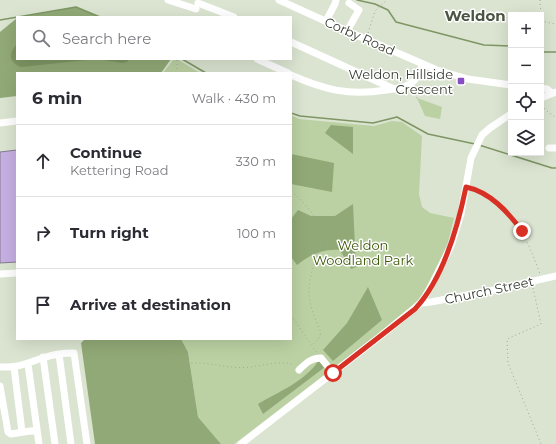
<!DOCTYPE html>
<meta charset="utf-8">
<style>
body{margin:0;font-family:Montserrat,sans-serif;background:#f2f2f3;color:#2b2b33}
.controls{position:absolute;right:12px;top:12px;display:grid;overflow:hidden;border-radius:0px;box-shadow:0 4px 16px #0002}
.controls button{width:36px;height:36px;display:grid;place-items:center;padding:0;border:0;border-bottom:1px solid #e1e1e2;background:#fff;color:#2b2b33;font:20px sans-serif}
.stop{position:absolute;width:12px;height:12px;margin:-9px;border:3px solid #d93025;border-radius:50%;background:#fff}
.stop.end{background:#d93025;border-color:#fff;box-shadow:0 1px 4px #0008}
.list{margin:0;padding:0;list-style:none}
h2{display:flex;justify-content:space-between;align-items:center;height:52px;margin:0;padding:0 16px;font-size:17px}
h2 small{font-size:13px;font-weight:400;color:#7c7c81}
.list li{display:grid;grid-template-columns:26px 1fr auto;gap:12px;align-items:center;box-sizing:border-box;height:72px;padding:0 16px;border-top:1px solid #e1e1e2}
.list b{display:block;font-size:15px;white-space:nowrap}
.list p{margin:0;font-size:13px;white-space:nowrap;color:#7c7c81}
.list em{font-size:13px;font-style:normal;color:#7c7c81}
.icon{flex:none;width:22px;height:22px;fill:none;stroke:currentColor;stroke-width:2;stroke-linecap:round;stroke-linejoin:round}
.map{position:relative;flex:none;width:556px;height:444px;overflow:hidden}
.search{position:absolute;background:#fff;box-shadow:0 4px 16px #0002;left:16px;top:16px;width:276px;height:44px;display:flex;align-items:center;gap:10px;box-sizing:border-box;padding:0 14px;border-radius:0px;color:#7c7c81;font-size:15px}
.panel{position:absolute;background:#fff;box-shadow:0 4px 16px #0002;left:16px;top:72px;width:276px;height:268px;border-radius:0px}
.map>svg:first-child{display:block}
.green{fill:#bbd1a3}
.forest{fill:#91a976}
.water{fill:#7f9664}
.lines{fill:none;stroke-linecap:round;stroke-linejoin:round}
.stream{stroke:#7f9664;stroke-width:1.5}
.building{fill:#c6afe2;stroke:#847d8f}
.path{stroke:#a1a898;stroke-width:1;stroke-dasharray:1 3;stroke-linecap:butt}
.minor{stroke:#fff;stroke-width:7}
.route{stroke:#d93025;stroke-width:5}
.poi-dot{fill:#894dc3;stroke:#fff;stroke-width:1.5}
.labels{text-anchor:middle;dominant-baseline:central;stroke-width:3;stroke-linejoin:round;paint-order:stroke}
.street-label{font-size:13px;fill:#383b33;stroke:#fff}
.poi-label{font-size:13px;fill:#383b33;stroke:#fff;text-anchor:end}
.park-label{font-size:13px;fill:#3a5504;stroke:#fff}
.quarter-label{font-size:15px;font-weight:bold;fill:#4c5443;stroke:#fff}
</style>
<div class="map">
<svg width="556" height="444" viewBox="0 0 556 444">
<rect width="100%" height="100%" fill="#dae4d0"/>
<!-- green -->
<path class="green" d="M174 59H177L200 73H163Z
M417 98 442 107 440 119 425 116Z
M291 115 299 119 374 126 392 121 402 122 422 136 419 194 422 207 430 213 454 218 448 242 438 265 423 294 412 306 392 323 234 444H221L198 417 188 352 181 339H291Z"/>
<!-- forest -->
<path class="forest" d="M76 7 100 17H19Z
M17 18V59H171L161 73H17V96L0 98V32Z
M331 125 353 127V154L325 133Z
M291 154 334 163 332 192 291 184Z
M353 204 356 267 351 269 340 250C323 248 310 255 297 265L291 257V219L298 210 311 216H335Z
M368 287 382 320 333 361 323 350 347 323Z
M85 339H181L188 352 198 417 221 444H95L81 343Z
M319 360 325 367 263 414 258 404C278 392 306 381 319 360Z"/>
<!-- water -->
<path class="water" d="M17 44V59H129L127 62 122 63 97 59 21 67C9 62 8 54 17 44Z"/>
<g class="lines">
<!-- stream -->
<path class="stream" d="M357 0 375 4 388 10 396 22 484 45 511 46
M0 20 76 7 100 17
M541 52H556
M182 59 206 73
M291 113 300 116 373 123 397 117 428 134 475 144
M479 145 552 168H556"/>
</g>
<!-- building -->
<path class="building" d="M17 150V262L0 263V152Z"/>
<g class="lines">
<!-- path -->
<path class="path" d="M540 0 541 15
M541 21 556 24
M541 29V76
M368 33 375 11 387 0
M177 73V59
M413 90 417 98
M541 106 556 118
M471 188C479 190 488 196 495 202 520 222 529 244 540 274
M291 192C298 196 304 203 309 209 335 241 311 256 309 288 308 297 311 307 314 315 315 321 322 330 320 336 319 339 315 342 312 345
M533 288 541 324 507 339 508 363 541 444
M291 315 317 353
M151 339C160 348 170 356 181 361 188 364 195 363 202 363 219 365 234 369 251 367 265 365 281 360 294 365"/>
<!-- minor -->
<path class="minor" d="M168 0 196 9
M279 0 347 31 437 70 468 79 511 85
M198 3 234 17
M326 21 335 4 336 0
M347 31 359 10 349 3
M291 42 394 89
M257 59 288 73
M291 75C325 90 349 96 386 90 393 89 403 88 410 84 417 80 420 71 423 64
M541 88 547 89 552 93
M541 98 556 92
M0 123 17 121
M549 148H556
M0 274 17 273
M421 303 431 302 494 290 556 276
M59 354 71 444
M43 357 55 444
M28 364 39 444
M0 367C19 368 26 363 43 358 53 354 63 353 74 353L87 444
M14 367 22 432
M299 370C306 363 311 358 321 358L333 373
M0 386 8 432 11 434 37 430
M241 444 378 338 421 303 430 288 451 246 461 214 471 158 482 135 490 128 511 114"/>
</g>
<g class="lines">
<!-- route -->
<path class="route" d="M333 373 415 309C443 279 458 226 466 187 490 192 508 212 522 231"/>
</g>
<!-- markers -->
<rect class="poi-dot" x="457" y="77" width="8" height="8" rx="2"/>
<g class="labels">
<!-- street labels -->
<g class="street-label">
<text transform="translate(360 36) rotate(24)">Corby Road</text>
<text transform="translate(489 290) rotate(-12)">Church Street</text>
</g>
<!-- poi labels -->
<g class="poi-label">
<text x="453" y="74">Weldon, Hillside<tspan x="453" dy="15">Crescent</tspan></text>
</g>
<!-- park labels -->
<g class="park-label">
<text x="363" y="245">Weldon<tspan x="363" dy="15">Woodland Park</tspan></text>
</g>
<!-- quarter labels -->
<g class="quarter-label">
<text x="475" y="15">Weldon</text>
</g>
</g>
</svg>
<div class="controls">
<button>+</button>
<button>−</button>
<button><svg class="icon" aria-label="locate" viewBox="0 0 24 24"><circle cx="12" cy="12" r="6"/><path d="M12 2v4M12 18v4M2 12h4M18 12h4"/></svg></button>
<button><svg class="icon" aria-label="layers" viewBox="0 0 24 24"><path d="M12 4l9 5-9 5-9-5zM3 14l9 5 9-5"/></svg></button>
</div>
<div class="stop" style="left:333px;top:373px"></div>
<div class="stop end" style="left:522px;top:231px"></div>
<div class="search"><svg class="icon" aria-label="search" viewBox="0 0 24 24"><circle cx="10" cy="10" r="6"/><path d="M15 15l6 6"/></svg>Search here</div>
<section class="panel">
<h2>6 min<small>Walk · 430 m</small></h2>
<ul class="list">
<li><svg class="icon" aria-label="ahead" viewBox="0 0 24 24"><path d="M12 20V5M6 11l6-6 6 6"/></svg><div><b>Continue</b><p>Kettering Road</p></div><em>330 m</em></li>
<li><svg class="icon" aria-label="right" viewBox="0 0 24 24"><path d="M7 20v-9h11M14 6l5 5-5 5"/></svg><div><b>Turn right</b></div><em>100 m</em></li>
<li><svg class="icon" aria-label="arrive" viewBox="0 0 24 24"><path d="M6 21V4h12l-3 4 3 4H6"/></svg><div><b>Arrive at destination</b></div></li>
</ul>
</section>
</div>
